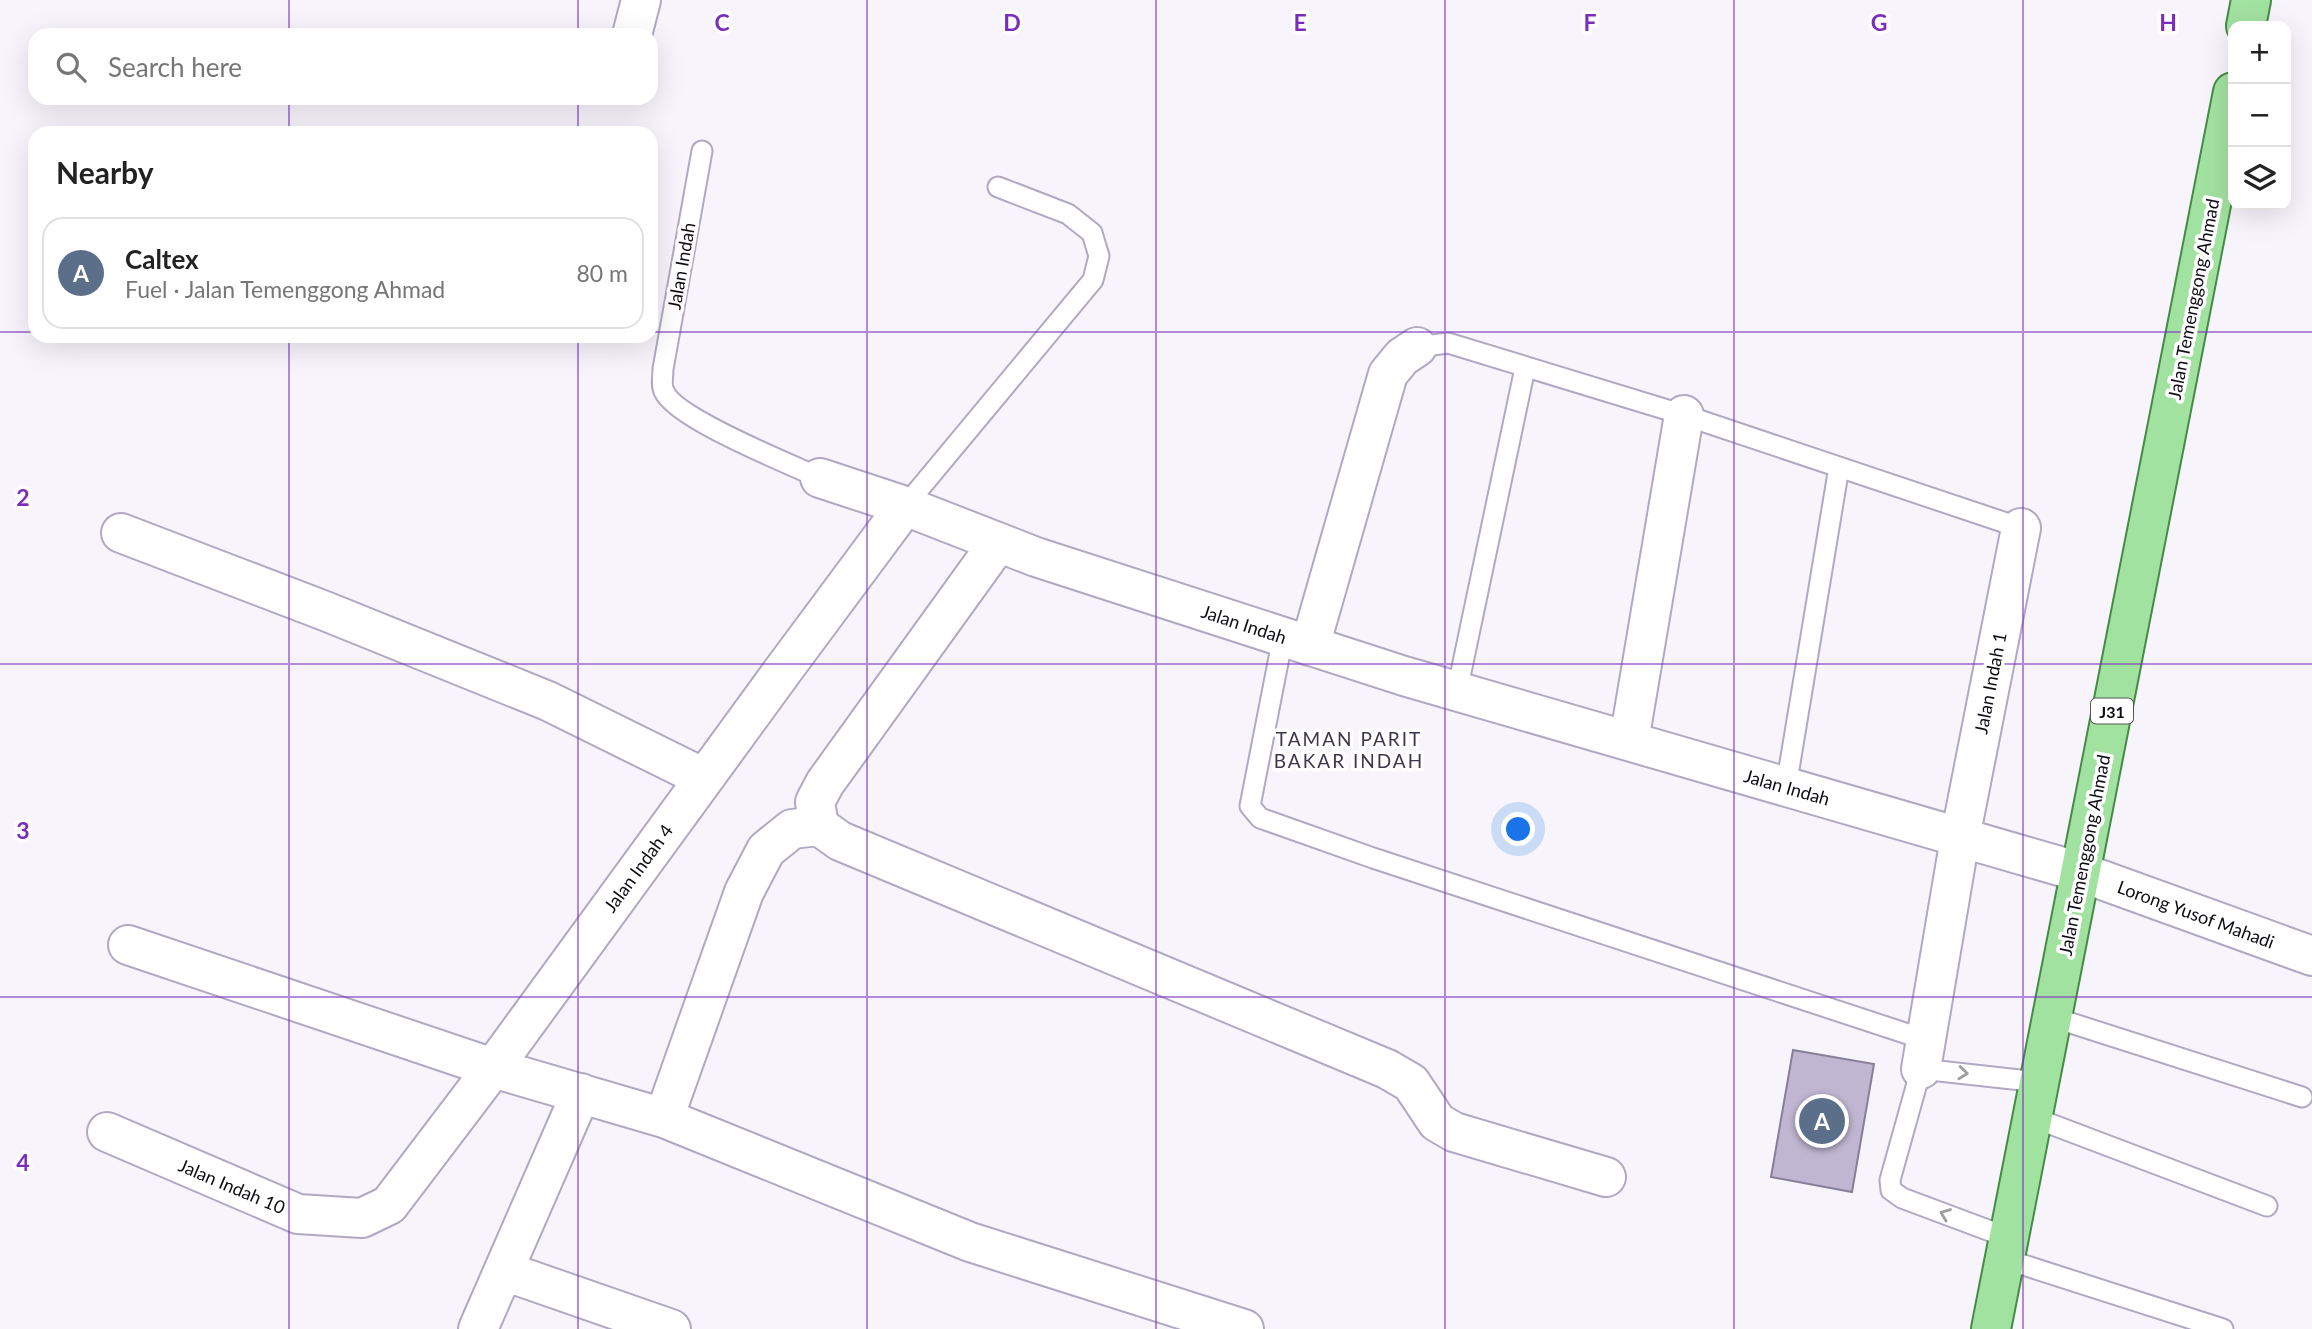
<!DOCTYPE html>
<meta charset="utf-8">
<style>
body{margin:0;font-family:Lato,sans-serif;background:#f6f6f6;color:#222}
.controls{position:absolute;right:21px;top:21px;display:grid;overflow:hidden;border-radius:14px;box-shadow:0 7px 28px #0002}
.controls button{width:63px;height:63px;display:grid;place-items:center;padding:0;border:0;border-bottom:2px solid #e0e0e0;background:#fff;color:#222;font:35px sans-serif}
.you{position:absolute;left:1519px;top:830px;width:24px;height:24px;margin:-18px;border:5px solid #fff;border-radius:50%;background:#1a73e8;box-shadow:0 0 0 10px #1a73e833}
.badge{display:grid;place-items:center;width:46px;height:46px;border-radius:50%;background:#b45309;color:#fff;font-size:23px;font-weight:700}
.pin{position:absolute;translate:-50% -50%;border:4px solid #fff;box-shadow:0 2px 7px #0006}
.list{margin:0;padding:0;list-style:none}
h2{display:flex;justify-content:space-between;align-items:center;height:91px;margin:0;padding:0 28px;font-size:30px}
h2 small{font-size:23px;font-weight:400;color:#767676}
.list li{display:grid;grid-template-columns:46px 1fr auto;gap:21px;align-items:center;box-sizing:border-box;height:112px;margin:0 14px 14px;padding:0 14px;border:2px solid #e0e0e0;border-radius:21px}
.list b{display:block;font-size:26px;white-space:nowrap}
.list p{margin:0;font-size:23px;white-space:nowrap;color:#767676}
.list em{font-size:23px;font-style:normal;color:#767676}
.icon{flex:none;width:38px;height:38px;fill:none;stroke:currentColor;stroke-width:2;stroke-linecap:round;stroke-linejoin:round}
.map{position:relative;flex:none;width:2312px;height:1329px;overflow:hidden}
.search{position:absolute;background:#fff;box-shadow:0 7px 28px #0002;left:28px;top:28px;width:630px;height:77px;display:flex;align-items:center;gap:18px;box-sizing:border-box;padding:0 24px;border-radius:21px;color:#767676;font-size:26px}
.panel{position:absolute;background:#fff;box-shadow:0 7px 28px #0002;left:28px;top:126px;width:630px;height:217px;border-radius:21px}
.map>svg:first-child{display:block}
.building{fill:#c0b6d2;stroke:#877e98;stroke-width:2}
.lines{fill:none;stroke-linecap:round;stroke-linejoin:round}
.service-casing{stroke:#b1a8c3;stroke-width:23}
.minor-casing{stroke:#b1a8c3;stroke-width:42}
.primary-casing{stroke:#468a47;stroke-width:42}
.service{stroke:#fff;stroke-width:19}
.minor{stroke:#fff;stroke-width:38}
.primary{stroke:#a2e2a1;stroke-width:38}
.oneway{stroke:#9f9da1}
.grid{fill:none;stroke:#7b2cbf;stroke-width:2;stroke-opacity:0.55}
.labels{text-anchor:middle;dominant-baseline:central;stroke-width:7;stroke-linejoin:round;paint-order:stroke}
.shield{fill:#fff;stroke:#57545b;stroke-width:2}
.shield-label{font-size:16px;font-weight:bold;fill:#0f0b15}
.street-label{font-size:18px;fill:#0f0b15;stroke:#fff}
.neighbourhood-label{font-size:19px;letter-spacing:2px;fill:#3e364d;stroke:#fff}
.grid-label{font-size:23px;text-anchor:middle;font-weight:bold;fill:#7b2cbf;stroke:#fff;stroke-width:7;stroke-linejoin:round;paint-order:stroke}
</style>
<div class="map">
<svg width="2312" height="1329" viewBox="0 0 2312 1329">
<rect width="100%" height="100%" fill="#f7f5fb"/>
<!-- building -->
<path class="building" d="M1793 1050 1874 1064 1852 1192 1771 1177Z"/>
<g class="lines">
<!-- service casing -->
<g class="service-casing">
<path id="service" d="M702 151 663 369C663 375 661 386 664 391 674 418 790 464 820 478
M1417 347 1448 343 1684 415 2021 528
M905 506 1093 280 1099 256 1092 233 1068 214 998 187
M1283 637 1250 806 1260 818 1373 858 1926 1040
M1457 691 1525 368
M1786 787 1839 467
M2052 1017 2302 1097
M2032 1117 2267 1206
M2009 1238 1902 1198 1891 1190 1890 1180 1921 1069 2039 1082
M2005 1259 2223 1329"/>
</g>
<!-- minor casing -->
<g class="minor-casing">
<path id="minor" d="M632 35 641 0
M820 478 905 506 1036 557 1404 676 2080 872 2312 956
M121 533 325 611 548 701 704 778
M998 543 825 783 815 802 819 826 840 841 1387 1069 1411 1083 1437 1122 1454 1132 1606 1177
M1310 646 1388 374 1402 357 1417 347
M1629 741 1684 415
M128 945 493 1068 664 1118 970 1242 1244 1329
M1921 1069 1960 838 2021 528
M664 1118 744 892 766 850 792 829 819 826
M107 1132 298 1214 362 1218 389 1205 493 1068 784 669 905 506
M504 1271 671 1329
M478 1329 581 1093"/>
</g>
<!-- primary casing -->
<g class="primary-casing">
<path id="primary" d="M2246 26 2251 0
M1991 1329 2233 92"/>
</g>
<!-- service -->
<use href="#service" class="service"/>
<!-- minor -->
<use href="#minor" class="minor"/>
<!-- primary -->
<use href="#primary" class="primary"/>
</g>
<!-- one-way arrows -->
<defs><path id="oneway-chevron" d="M-2-3.5L2.5 0L-2 3.5" fill="none" stroke-width="1.6" stroke-linecap="round" stroke-linejoin="round" transform="scale(1.75)"/></defs>
<g class="oneway">
<use href="#oneway-chevron" transform="translate(1963 1073) rotate(6)"/>
<use href="#oneway-chevron" transform="translate(1945 1214) rotate(-159)"/>
</g>
<!-- grid -->
<path class="grid" d="M289 0V35M578 0V35M867 0V1329M1156 0V1329M1445 0V1329M1734 0V1329M2023 0V1329M289 98V133M578 98V133M0 332H35M651 332H2312M289 336V1329M578 336V1329M0 664H2312M0 997H2312"/>
<g class="labels">
<!-- shield labels -->
<rect class="shield" x="2091" y="698.5" width="42" height="25" rx="5"/>
<g class="shield-label">
<text x="2112" y="711">J31</text>
</g>
<!-- street labels -->
<g class="street-label">
<text transform="translate(681 266) rotate(-80)">Jalan Indah</text>
<text transform="translate(2193 299) rotate(-79)">Jalan Temenggong Ahmad</text>
<text transform="translate(1244 624) rotate(18)">Jalan Indah</text>
<text transform="translate(1990 683) rotate(-79)">Jalan Indah 1</text>
<text transform="translate(1787 787) rotate(16)">Jalan Indah</text>
<text transform="translate(2084 855) rotate(-79)">Jalan Temenggong Ahmad</text>
<text transform="translate(638 868) rotate(-54)">Jalan Indah 4</text>
<text transform="translate(2196 914) rotate(20)">Lorong Yusof Mahadi</text>
<text transform="translate(232 1186) rotate(23)">Jalan Indah 10</text>
</g>
<!-- neighbourhood labels -->
<g class="neighbourhood-label">
<text x="1349" y="738">TAMAN PARIT<tspan x="1349" dy="22">BAKAR INDAH</tspan></text>
</g>
</g>
<g class="grid-label">
<text x="722" y="31">C</text>
<text x="1012" y="31">D</text>
<text x="1300" y="31">E</text>
<text x="1590" y="31">F</text>
<text x="1879" y="31">G</text>
<text x="2168" y="31">H</text>
<text x="23" y="506">2</text>
<text x="23" y="839">3</text>
<text x="23" y="1171">4</text>
</g>
</svg>
<div class="controls">
<button>+</button>
<button>−</button>
<button><svg class="icon" aria-label="layers" viewBox="0 0 24 24"><path d="M12 4l9 5-9 5-9-5zM3 14l9 5 9-5"/></svg></button>
</div>
<div class="you"></div>
<div class="pin badge" style="left:1822px;top:1121px;background:#5c6f8a">A</div>
<div class="search"><svg class="icon" aria-label="search" viewBox="0 0 24 24"><circle cx="10" cy="10" r="6"/><path d="M15 15l6 6"/></svg>Search here</div>
<section class="panel">
<h2>Nearby<small></small></h2>
<ul class="list">
<li><span class="badge" style="background:#5c6f8a">A</span><div><b>Caltex</b><p>Fuel · Jalan Temenggong Ahmad</p></div><em>80 m</em></li>
</ul>
</section>
</div>
